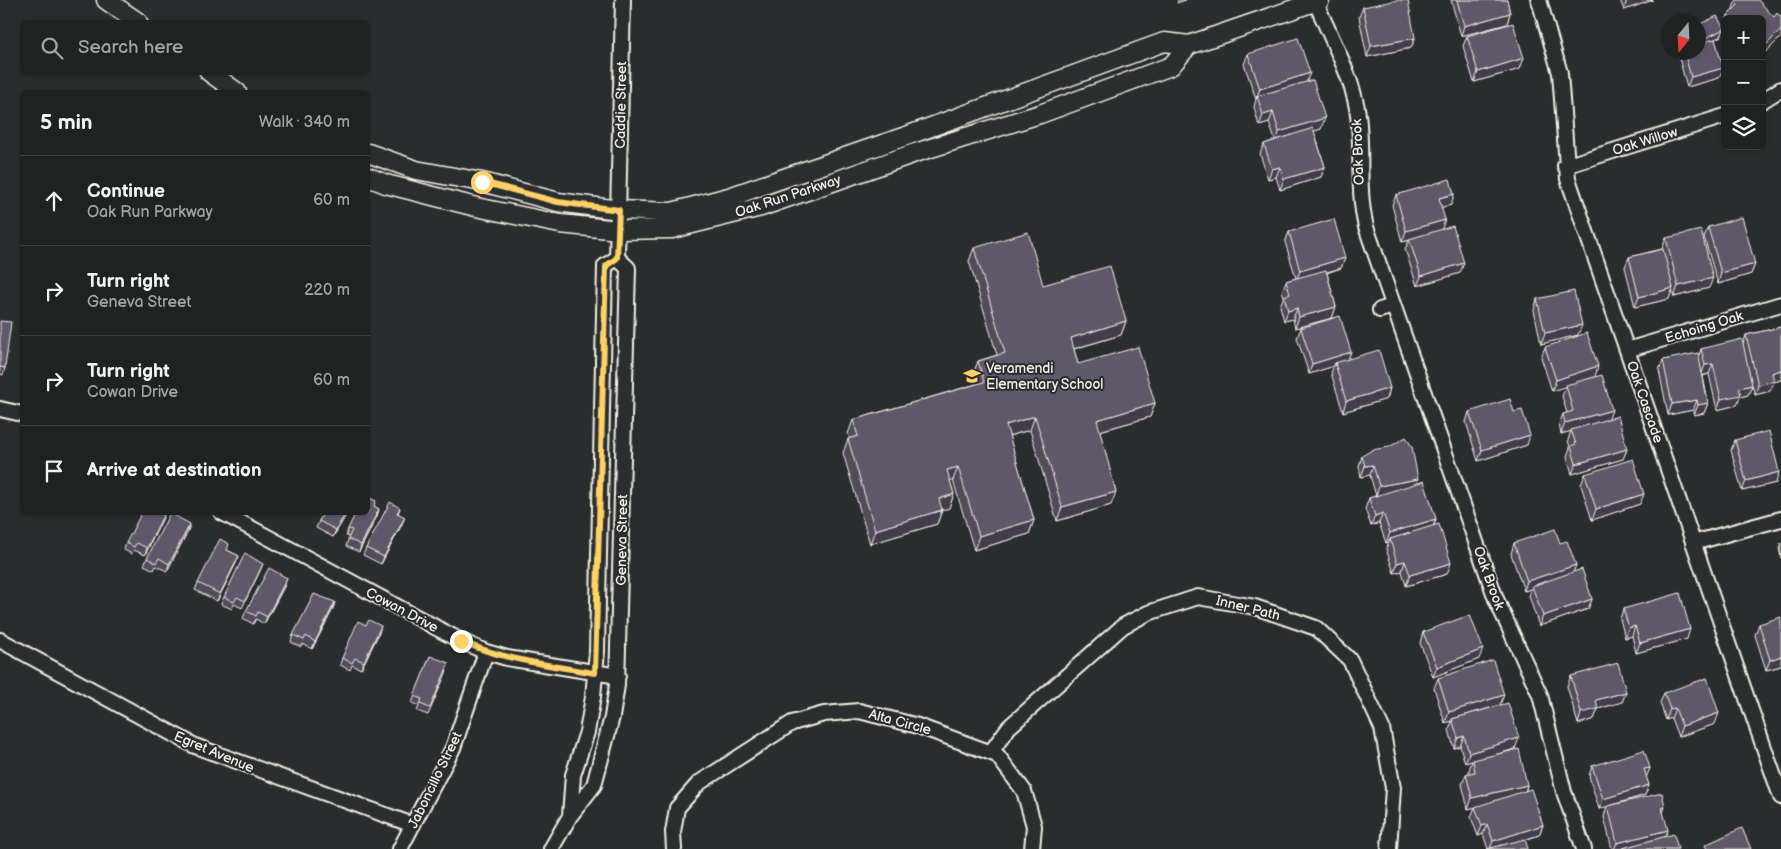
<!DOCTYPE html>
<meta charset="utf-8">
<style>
body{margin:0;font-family:"Balsamiq Sans",sans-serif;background:#2d2f2f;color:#f1f3f6}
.controls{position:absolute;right:15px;top:15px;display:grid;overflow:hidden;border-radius:8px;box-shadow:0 1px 4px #0004}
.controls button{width:45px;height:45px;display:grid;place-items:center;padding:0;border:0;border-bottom:1px solid #3d3f40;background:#202222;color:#f1f3f6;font:25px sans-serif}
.compass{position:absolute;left:1661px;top:15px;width:45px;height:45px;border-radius:50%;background:#202222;box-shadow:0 1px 4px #0004;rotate:198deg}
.stop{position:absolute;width:15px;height:15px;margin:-11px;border:4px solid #ffd166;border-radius:50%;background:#fff}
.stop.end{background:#ffd166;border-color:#fff;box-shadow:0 1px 5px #0008}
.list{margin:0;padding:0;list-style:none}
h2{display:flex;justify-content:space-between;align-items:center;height:65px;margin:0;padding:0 20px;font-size:21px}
h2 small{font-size:16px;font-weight:400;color:#a2a4a5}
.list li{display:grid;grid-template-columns:32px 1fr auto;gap:15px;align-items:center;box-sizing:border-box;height:90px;padding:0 20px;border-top:1px solid #3d3f40}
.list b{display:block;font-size:19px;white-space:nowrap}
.list p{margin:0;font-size:16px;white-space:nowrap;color:#a2a4a5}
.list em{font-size:16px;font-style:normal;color:#a2a4a5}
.icon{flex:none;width:28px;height:28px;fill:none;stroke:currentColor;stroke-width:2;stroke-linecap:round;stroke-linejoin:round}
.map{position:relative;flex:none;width:1781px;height:849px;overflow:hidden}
.search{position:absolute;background:#202222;box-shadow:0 1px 4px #0004;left:20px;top:20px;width:350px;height:55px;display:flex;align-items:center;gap:12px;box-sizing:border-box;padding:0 18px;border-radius:8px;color:#a2a4a5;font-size:19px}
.panel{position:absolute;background:#202222;box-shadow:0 1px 4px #0004;left:20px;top:90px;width:350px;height:425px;border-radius:8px}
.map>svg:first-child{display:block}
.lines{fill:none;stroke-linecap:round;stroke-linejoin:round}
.minor-casing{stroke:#f4f1e8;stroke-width:18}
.tertiary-casing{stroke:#f4f1e8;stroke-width:21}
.minor{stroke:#2a2d2e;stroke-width:14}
.tertiary{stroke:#2a2d2e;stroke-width:18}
.wall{fill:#514c5a;stroke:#f4f1e8}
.shaded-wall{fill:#423e4a;stroke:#f4f1e8}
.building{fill:#5e5869;stroke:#f4f1e8}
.route{stroke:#ffd166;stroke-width:6}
.labels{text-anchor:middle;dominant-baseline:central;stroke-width:4;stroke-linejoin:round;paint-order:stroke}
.street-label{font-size:14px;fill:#f4f1e8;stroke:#2a2d2e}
.poi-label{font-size:14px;fill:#f4f1e8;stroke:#2a2d2e;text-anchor:start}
</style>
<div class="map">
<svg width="1781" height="849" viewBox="0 0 1781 849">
<rect width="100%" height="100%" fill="#2a2d2e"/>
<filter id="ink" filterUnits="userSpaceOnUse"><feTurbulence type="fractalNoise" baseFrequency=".02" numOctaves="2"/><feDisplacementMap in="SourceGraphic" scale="10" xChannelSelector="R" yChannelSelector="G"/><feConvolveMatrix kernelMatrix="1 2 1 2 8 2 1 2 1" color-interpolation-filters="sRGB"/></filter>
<g filter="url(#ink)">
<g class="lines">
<!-- minor casing -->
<g class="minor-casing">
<path id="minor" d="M1315 0C1329 35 1350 71 1357 108 1364 148 1356 185 1366 227L1496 599 1540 695 1564 792 1584 849
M1539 0 1560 73 1568 179 1781 797
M1762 101 1781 89
M1565 166 1725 116
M617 258 623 0
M1380 310 1393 306
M1627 350 1781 304
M0 409 22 414
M221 512 461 641 486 652 507 658 618 676
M1693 543 1781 519
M0 640 195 746 413 825
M991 752 1009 727 1123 626 1148 613 1198 597 1255 607 1316 628 1350 660 1382 728 1393 788 1389 849
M570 816 573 775 587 732 593 697 597 651 605 266 617 258
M400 849 453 748 486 652
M551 849 570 816 594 785 612 717 617 685 628 268 617 258
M674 849 673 832 677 808 699 783 792 723 824 714 859 711 918 726 997 755 1024 791 1034 826 1032 849"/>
</g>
<!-- tertiary casing -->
<g class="tertiary-casing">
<path id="tertiary" d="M106 0 138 22
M209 72 237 92
M368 153 416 170 482 182 558 202 619 210 672 212 729 197 909 135 1164 42 1189 45 1320 0
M368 177 386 184 476 207 560 224 619 230 672 229 761 207 915 153 1040 114 1171 66 1189 45"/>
</g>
<!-- minor -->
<use href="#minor" class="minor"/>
<!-- tertiary -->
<use href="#tertiary" class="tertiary"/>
</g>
<!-- wall -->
<path class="wall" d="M1451 0H1507L1510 13 1507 24 1461 36Z
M1620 0H1653L1624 10Z
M1735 2 1774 17H1781L1762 19H1727L1728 15 1732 12Z
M1363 7 1415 38 1411 48 1367 57 1359 17Z
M1698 25 1724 29 1721 36 1715 39 1719 78 1687 87 1679 58 1681 52H1698L1700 43 1698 41Z
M1467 36 1520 69 1474 82 1463 46Z
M1248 54 1306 82 1321 129 1314 131 1325 167 1321 177 1280 190 1276 177 1268 179 1260 154 1264 144 1275 140 1269 123 1259 126 1254 107 1256 99 1244 64Z
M1454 194 1451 205 1441 207 1442 229 1460 273 1417 286 1405 249 1409 240 1402 242 1392 205 1396 195Z
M1708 227 1755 264 1751 274 1718 284 1704 237Z
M1289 232 1345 258 1341 268 1327 273 1336 307 1332 318 1295 328 1293 319 1284 321 1280 306 1284 296 1282 291 1286 281 1296 278 1285 242Z
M1666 238 1709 288 1674 297 1672 290 1669 299 1635 307 1625 267 1629 257 1662 249Z
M974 248 1043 285 1126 321 1121 335 1074 349 1078 364 1155 403 1150 417 1100 431 1111 505 1057 521 1030 430 1009 436 1034 520 1029 534 974 550 953 480 950 481 954 494 949 508 942 510 937 524 870 544 843 453 848 439H850L848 434 853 420 976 384 973 374 978 361 997 355 969 261Z
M1537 299 1578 335 1541 344 1534 310Z
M1781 327V380L1774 382 1770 391 1755 395 1752 385 1748 395 1740 397 1737 405 1717 410 1709 374 1703 376 1708 403 1704 413 1694 415 1693 410 1668 415 1659 370 1663 360 1699 355 1701 349 1743 344 1746 335Z
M1301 328 1348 359 1390 388 1387 399 1343 412 1331 373 1334 366 1309 374 1297 338Z
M1545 347 1595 377 1584 380 1627 449 1623 459 1572 474 1567 456 1570 448 1568 440 1571 431 1561 434 1559 424 1563 414 1567 413 1562 396 1566 386 1552 391 1541 357Z
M1469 412H1514L1527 445 1478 461 1466 422Z
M1735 440 1776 483 1742 491 1731 450Z
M1362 456 1416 484 1436 519 1434 526 1447 574 1406 586 1402 571 1394 573 1386 549 1389 542 1386 543 1379 523 1371 526 1365 509 1369 498 1376 496 1370 475 1361 477 1359 466Z
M1585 474 1640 504 1592 520 1581 485Z
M374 506 379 509 377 516 359 552 346 546 349 537 346 536 348 529Z
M400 508 398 514 402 524 381 564 363 555 366 548Z
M165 512 145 555 134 550 132 554 124 550 126 543Z
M324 512H348L333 537 316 528 319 521Z
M188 531 167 571 156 566 154 570 144 565 147 558Z
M1514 543H1560L1576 565 1573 572 1592 599 1588 609 1539 626 1529 596 1531 589 1524 591 1511 554Z
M1781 543V558L1779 548Z
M227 550 239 556 236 563 217 601 195 590 198 583Z
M263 564 260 571 242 608 234 604 232 609 221 604 224 597Z
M285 585 264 624 256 619 253 624 243 618 246 611Z
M333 609 312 649 303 644 301 647 291 642 293 635Z
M1623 609 1687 639 1636 653 1632 636 1625 638 1620 619Z
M1759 624 1781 666 1766 670 1755 635Z
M1423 632 1479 659 1433 677 1420 643Z
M379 633 361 669 352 665 350 670 340 665 342 658Z
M430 656 447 671 428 715 417 711 419 706 412 703Z
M1571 676 1626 692 1622 702 1598 709 1594 719 1578 724 1567 686Z
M1438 678 1501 705 1515 749 1493 755 1527 785 1526 790 1543 825 1539 835 1525 840 1488 849 1483 834 1478 836 1471 817 1475 807 1477 806 1468 809 1462 784 1466 774 1469 773V770L1472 761 1465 763 1460 746 1454 748 1449 730 1452 721 1445 723 1434 688Z
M1664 693 1715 724 1678 737 1671 718 1666 720 1660 703Z
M1592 766 1650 768 1646 777 1649 785 1645 795 1609 806 1665 807 1663 813 1665 836 1678 849H1612L1604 817 1607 806 1599 809 1589 776Z"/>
<!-- shaded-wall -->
<path class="shaded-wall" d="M1178 0H1186L1177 3Z
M1627 0H1653L1624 10Z
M1510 13 1507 24 1461 36 1464 26Z
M1724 29 1721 36 1701 46 1704 39Z
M1781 30V37L1762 56V49Z
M1415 38 1411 48 1367 57 1371 46Z
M1524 58 1520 69 1474 82 1478 72Z
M1723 68 1719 78 1687 87 1691 77Z
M1310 73 1306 83 1257 96 1256 99 1260 89Z
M1273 112 1269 123 1259 126 1263 115Z
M1325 118 1321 129 1276 143 1279 132Z
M1280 167 1276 177 1268 179 1272 169Z
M1325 167 1321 177 1280 190 1284 179Z
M1454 194 1451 205 1435 209 1439 198Z
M1445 220 1441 231 1402 242 1406 231Z
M1345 258 1341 268 1296 281 1300 271Z
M1464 263 1460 273 1417 286 1421 276Z
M1755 264 1751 274 1718 284 1721 273Z
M1713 278 1709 288 1674 297 1678 286Z
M1673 288 1669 299 1635 307 1639 297Z
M1336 307 1332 318 1295 328 1299 317Z
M1297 308 1293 319 1284 321 1288 311Z
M1126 321 1121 335 1066 351 1071 338Z
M1582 325 1578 335 1541 344 1545 333Z
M1351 352 1347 362 1335 363 1334 366 1309 374 1312 364Z
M1713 364 1709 374 1701 376 1705 365Z
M1598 366 1595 377 1552 391 1556 380Z
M0 367 5 368 3 375 0 374Z
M1781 370V380L1774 382 1770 391 1755 395 1758 385 1772 373Z
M1752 385 1748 395 1740 397 1737 405 1717 410 1721 399 1739 388Z
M1390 388 1387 399 1343 412 1346 401Z
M1697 400 1693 410 1668 415 1672 404Z
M1155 403 1150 417 1092 433 1097 420Z
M1708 403 1704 413 1694 415 1698 405Z
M1612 410 1608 421 1561 434 1565 423Z
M1035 416 1030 430 1001 438 1006 425Z
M1530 435 1527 445 1478 461 1482 450Z
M1627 449 1623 459 1572 474 1576 464Z
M1373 465 1370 475 1361 477 1365 466Z
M958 467 953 480 942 484 947 470Z
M1779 472 1776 483 1742 491 1746 481Z
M1418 479 1414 489 1376 496 1379 486Z
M1116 492 1111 505 1057 521 1062 507Z
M954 494 949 508 934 513 939 499Z
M1644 494 1640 504 1592 520 1596 509Z
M379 509 377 516 359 552 361 545Z
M942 510 937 524 870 544 875 530Z
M165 512 163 518 145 555 147 548Z
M346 512H348L333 537 336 530Z
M1383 513 1379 523 1371 526 1375 516Z
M405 517 402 524 381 564 384 557Z
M1436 519 1432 529 1390 539 1389 542 1386 543 1390 533Z
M1034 520 1029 534 974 550 979 536Z
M190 524 188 531 167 571 169 564Z
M239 556 236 563 217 601 220 594Z
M1405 561 1402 571 1394 573 1397 563Z
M1451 563 1447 574 1406 586 1410 575Z
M1576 565 1572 575 1532 586 1531 589 1524 591 1527 581Z
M287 578 285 585 264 624 267 617Z
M1592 599 1588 609 1539 626 1543 616Z
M335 602 333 609 312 649 315 642Z
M381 626 379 633 361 669 364 662Z
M1635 626 1632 636 1625 638 1629 628Z
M1690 629 1687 639 1636 653 1640 643Z
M1483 649 1479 659 1433 677 1437 667Z
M1781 656V666L1766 670 1770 660Z
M1626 692 1622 702 1598 709 1594 719 1578 724 1581 713 1596 700Z
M1504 695 1500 705 1452 719V721L1445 723 1449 712Z
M1675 708 1671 718 1666 720 1670 709Z
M1719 713 1715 724 1678 737 1682 726Z
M1464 736 1460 746 1454 748 1458 738Z
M1519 738 1515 749 1473 761V760L1472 761 1465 763 1469 753Z
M1650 768 1646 778 1644 769Z
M1527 785 1524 796 1468 809 1472 798Z
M1649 785 1645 795 1599 809 1603 799Z
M1487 824 1483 834 1478 836 1482 826Z
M1543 825 1539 835 1496 849H1490L1493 841Z
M1668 830 1664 840 1623 848V849H1614L1617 843Z"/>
<!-- building -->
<path class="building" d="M1398 0H1408L1415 38 1371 46 1363 7Z
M1457 0H1507L1510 13 1464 26Z
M1737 0H1758L1774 17 1777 13 1781 17V30L1762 49V19H1732L1728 15 1738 5 1735 2Z
M1717 16 1724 29 1704 39 1698 28V25Z
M1513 23 1524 58 1478 72 1467 36Z
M1298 38 1310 73 1260 89 1248 54Z
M1715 39 1723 68 1691 77 1684 52H1698V43Z
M1313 80 1325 118 1279 132 1273 112 1263 115 1257 96Z
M1313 128 1325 167 1284 179 1280 167 1272 169 1264 144Z
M1450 179 1454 194 1439 198 1445 220 1406 231 1396 195Z
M1742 217 1755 264 1721 273 1708 227Z
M1334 219 1345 258 1300 271 1289 232Z
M1453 226 1464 263 1421 276 1409 239Z
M1701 230 1713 278 1678 286 1666 238Z
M1028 232 1043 285 1110 266 1126 321 1071 338 1078 364 1138 347 1155 403 1097 420 1116 492 1062 507 1035 416 1006 425 1034 520 979 536 958 467 947 470 954 494 939 499 942 510 875 530 848 439 858 436 853 420 984 382 978 361 1005 353 974 248Z
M1663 249 1673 288 1639 297 1629 257Z
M1326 270 1336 307 1299 317 1297 308 1288 311 1284 296 1290 294 1286 281Z
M1574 291 1582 325 1545 333 1537 299Z
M1340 316 1351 352 1312 364 1301 328Z
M0 321 11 322 5 368 0 367Z
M1781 327V370L1772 373 1774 381 1758 385 1746 335Z
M1587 333 1598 366 1556 380 1545 347Z
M1742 339 1752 385 1739 388 1741 395 1721 399 1713 364 1705 365 1701 349Z
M1379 350 1390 388 1346 401 1335 363Z
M1698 353 1708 403 1698 405 1697 400 1672 404 1663 360Z
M1602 375 1612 410 1565 423 1563 414 1573 411 1566 385Z
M1510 399 1514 412 1522 410 1530 435 1482 450 1469 412Z
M1618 416 1627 449 1576 464 1571 446 1576 444 1571 430Z
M1769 431 1779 472 1746 481 1735 440Z
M1406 437 1412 447 1418 479 1379 486 1373 465 1365 466 1362 456 1372 450 1389 447Z
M1633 459 1644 494 1596 509 1585 474Z
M1424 481 1436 519 1390 533 1383 513 1375 516 1369 498Z
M368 497 376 501 374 506 379 509 361 545 348 539 352 530 348 529 356 512H368Z
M390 502 400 508 397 513 405 517 384 557 366 548Z
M142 512H165L147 548 137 543 134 547 126 543Z
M324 512H346L336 530 319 521Z
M170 513 190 524 169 564 159 558 156 563 147 558Z
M1439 524 1451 563 1410 575 1405 561 1397 563 1390 539Z
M1555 529 1560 543 1567 541 1576 565 1527 581 1514 543Z
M220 539 229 544 227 550 239 556 220 594 198 583Z
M245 553 263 564 245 601 237 597 234 602 224 597Z
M269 568 287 578 267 617 258 612 256 616 246 611Z
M1582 569 1592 599 1543 616 1532 586Z
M1680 593 1690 629 1640 643 1635 626 1629 628 1623 609Z
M314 594 335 602 315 642 306 636 304 640 293 635Z
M1470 615 1483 649 1437 667 1423 632Z
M1781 617V656L1770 660 1759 624Z
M369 620 381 626 364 662 355 658 352 663 342 658 358 621 366 625Z
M430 656 449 663 430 708 420 704 422 699 414 696Z
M1493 660 1504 695 1449 712 1438 678Z
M1618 663 1626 692 1596 700 1598 709 1581 713 1571 676Z
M1707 678 1719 713 1682 726 1675 708 1670 709 1664 693Z
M1508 703 1519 738 1469 753 1464 736 1458 738 1452 719Z
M1519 749 1527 785 1472 798 1466 774 1475 772 1473 760Z
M1644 750 1650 768 1644 769 1649 785 1603 799 1592 766Z
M1531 789 1543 825 1493 841 1487 824 1482 826 1475 807Z
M1662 793 1665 807 1662 808 1668 830 1617 843 1608 806Z
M1742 828 1751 849H1707L1705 845Z
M1674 834 1678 849H1624L1623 848Z
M1525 839 1528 849H1487Z"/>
</g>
<g class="lines" filter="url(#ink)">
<!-- route -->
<path class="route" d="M461 641C503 660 549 665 595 673L606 266 617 258 619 210 558 202 482 182"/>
</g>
<!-- icons -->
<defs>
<g id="school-bare" transform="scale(1.35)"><path d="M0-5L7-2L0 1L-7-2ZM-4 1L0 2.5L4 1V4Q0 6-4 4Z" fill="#ffd166" stroke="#2a2d2e" stroke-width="2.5" paint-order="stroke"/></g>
</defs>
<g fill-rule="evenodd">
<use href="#school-bare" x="972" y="376"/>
</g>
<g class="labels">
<!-- street labels -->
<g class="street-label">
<text transform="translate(621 105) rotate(-89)">Caddie Street</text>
<text transform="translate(1645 141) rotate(-17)">Oak Willow</text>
<text transform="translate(1358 152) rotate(-92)">Oak Brook</text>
<text transform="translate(788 196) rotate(-18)">Oak Run Parkway</text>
<text transform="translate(1704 327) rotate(-17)">Echoing Oak</text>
<text transform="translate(1645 402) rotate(71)">Oak Cascade</text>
<text transform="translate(622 540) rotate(-89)">Geneva Street</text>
<text transform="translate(1489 578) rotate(70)">Oak Brook</text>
<text transform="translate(1248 608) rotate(14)">Inner Path</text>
<text transform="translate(402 610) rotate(28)">Cowan Drive</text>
<text transform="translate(900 722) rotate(15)">Alta Circle</text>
<text transform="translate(214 752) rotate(23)">Egret Avenue</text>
<text transform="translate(435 780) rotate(-64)">Jaboncillo Street</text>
</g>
<!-- poi labels -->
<g class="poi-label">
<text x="986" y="368">Veramendi<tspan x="986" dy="16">Elementary School</tspan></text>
</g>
</g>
</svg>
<div class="controls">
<button>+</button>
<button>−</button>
<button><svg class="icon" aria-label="layers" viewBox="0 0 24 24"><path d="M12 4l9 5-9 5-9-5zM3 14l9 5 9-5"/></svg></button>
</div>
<svg class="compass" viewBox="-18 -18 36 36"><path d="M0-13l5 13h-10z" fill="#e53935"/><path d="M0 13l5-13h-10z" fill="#a2a4a5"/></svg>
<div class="stop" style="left:482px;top:182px"></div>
<div class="stop end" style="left:461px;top:641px"></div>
<div class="search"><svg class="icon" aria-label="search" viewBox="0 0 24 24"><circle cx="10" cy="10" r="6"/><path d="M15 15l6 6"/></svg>Search here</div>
<section class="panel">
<h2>5 min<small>Walk · 340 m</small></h2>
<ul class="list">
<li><svg class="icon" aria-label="ahead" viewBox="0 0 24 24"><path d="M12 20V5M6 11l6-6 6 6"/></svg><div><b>Continue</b><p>Oak Run Parkway</p></div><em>60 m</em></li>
<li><svg class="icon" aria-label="right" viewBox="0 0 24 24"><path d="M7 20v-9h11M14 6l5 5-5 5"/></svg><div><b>Turn right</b><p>Geneva Street</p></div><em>220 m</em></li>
<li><svg class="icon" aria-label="right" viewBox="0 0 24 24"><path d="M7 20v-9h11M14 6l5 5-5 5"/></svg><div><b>Turn right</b><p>Cowan Drive</p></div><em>60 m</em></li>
<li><svg class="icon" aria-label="arrive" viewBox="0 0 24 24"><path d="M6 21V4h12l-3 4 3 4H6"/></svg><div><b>Arrive at destination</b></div></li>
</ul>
</section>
</div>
